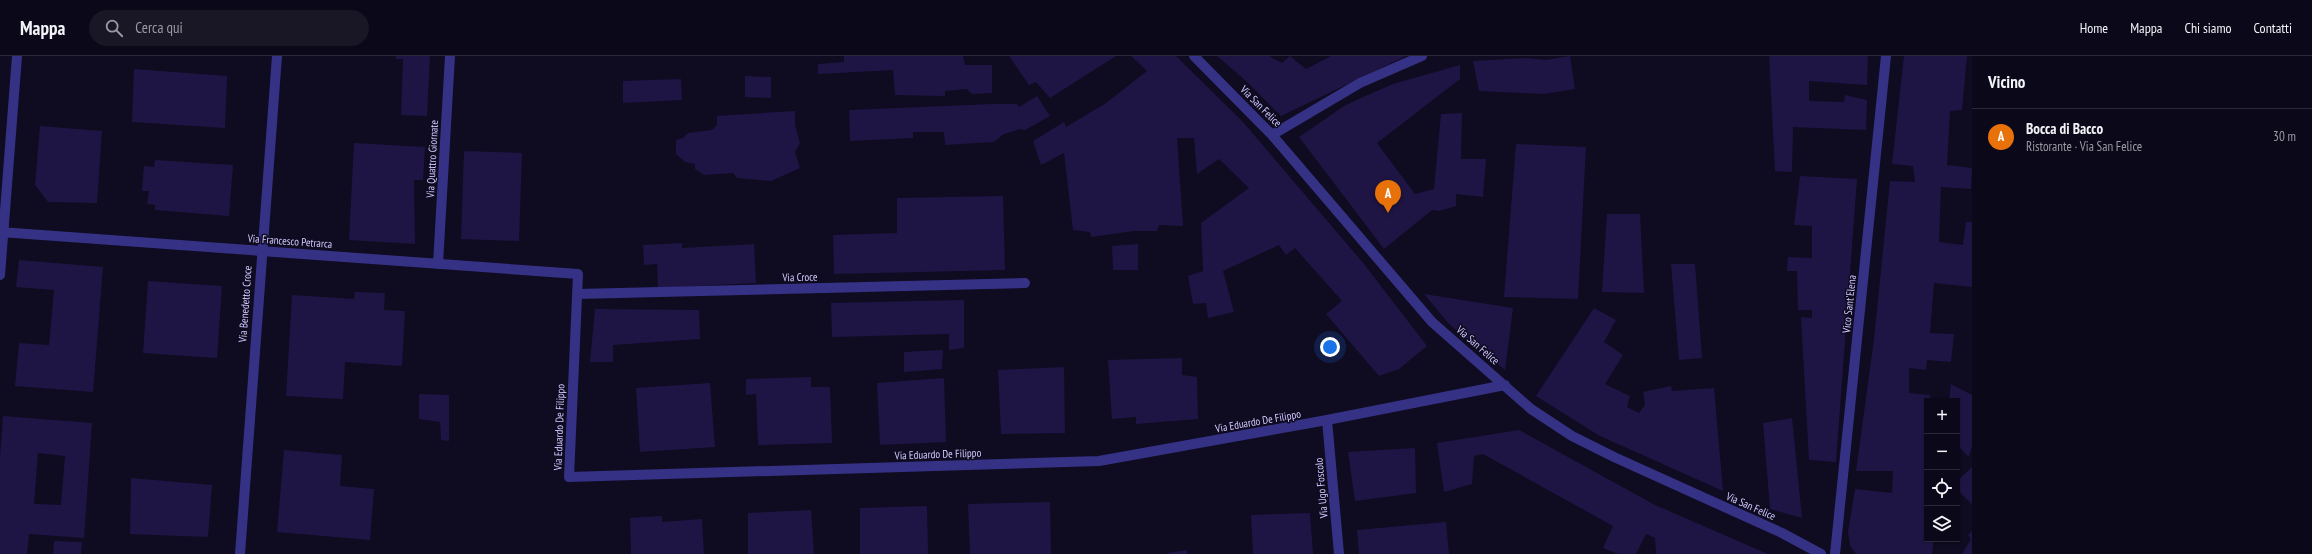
<!DOCTYPE html>
<html lang="it">
<meta charset="utf-8">
<style>
body{margin:0;font-family:"PT Sans Narrow",sans-serif;background:#191626;color:#f1f3f6}
.controls{position:absolute;right:12px;bottom:12px;display:grid;overflow:hidden;border-radius:0px;box-shadow:0 1px 3px #0004}
.controls button{width:36px;height:36px;display:grid;place-items:center;padding:0;border:0;border-bottom:1px solid #2b2938;background:#0b0819;color:#f1f3f6;font:20px sans-serif}
.you{position:absolute;left:1330px;top:291px;width:14px;height:14px;margin:-10px;border:3px solid #fff;border-radius:50%;background:#1a73e8;box-shadow:0 0 0 6px #1a73e833}
.badge{display:grid;place-items:center;width:26px;height:26px;border-radius:50%;background:#ea580c;color:#fff;font-size:13px;font-weight:700}
.pin{position:absolute;translate:-50% -33px;filter:drop-shadow(0 1px 2px #0008)}
.pin::after{content:'';position:absolute;top:21px;width:14px;height:12px;background:inherit;clip-path:polygon(0 0,100% 0,50% 100%)}
.list{margin:0;padding:0;list-style:none}
h2{display:flex;justify-content:space-between;align-items:center;height:52px;margin:0;padding:0 16px;font-size:17px}
h2 small{font-size:13px;font-weight:400;color:#9a9aa2}
.list li{display:grid;grid-template-columns:26px 1fr auto;gap:12px;align-items:center;box-sizing:border-box;height:56px;padding:0 16px;border-top:1px solid #2b2938}
.list b{display:block;font-size:15px;white-space:nowrap}
.list p{margin:0;font-size:13px;white-space:nowrap;color:#9a9aa2}
.list em{font-size:13px;font-style:normal;color:#9a9aa2}
.icon{flex:none;width:22px;height:22px;fill:none;stroke:currentColor;stroke-width:2;stroke-linecap:round;stroke-linejoin:round}
.map{position:relative;flex:none;width:1972px;height:498px;overflow:hidden}
header{display:flex;align-items:center;gap:24px;box-sizing:border-box;height:56px;padding:0 20px;background:#0b0819;border-bottom:1px solid #2b2938}
header strong{font-size:19px}
nav{display:flex;gap:22px;margin-inline-start:auto;font-size:14px}
.search{width:280px;height:36px;background:#191626;display:flex;align-items:center;gap:10px;box-sizing:border-box;padding:0 14px;border-radius:22px;color:#9a9aa2;font-size:15px}
main{display:flex}
aside{flex:1;background:#0b0819}
.map>svg:first-child{display:block}
.building{fill:#1f1544;fill-rule:evenodd}
.lines{fill:none;stroke-linecap:round;stroke-linejoin:round}
.street{stroke:#353185;stroke-width:10}
.labels{text-anchor:middle;dominant-baseline:central;stroke-width:3;stroke-linejoin:round;paint-order:stroke}
.street-label{font-size:11px;fill:#d1cbff;stroke:#0f0b21}
</style>
<header>
<strong>Mappa</strong>
<div class="search"><svg class="icon" aria-label="search" viewBox="0 0 24 24"><circle cx="10" cy="10" r="6"/><path d="M15 15l6 6"/></svg>Cerca qui</div>
<nav><a>Home</a><a>Mappa</a><a>Chi siamo</a><a>Contatti</a></nav>
</header>
<main>
<div class="map">
<svg width="1972" height="498" viewBox="0 0 1972 498">
<rect width="100%" height="100%" fill="#0f0b21"/>
<!-- building -->
<path class="building" d="M396 0H430L427 60 401 59 403 3H396Z
M844 0H963L965 9H992V37L972 38 967 33 945 35V40L895 39 893 14 818 18V8L844 6Z
M1009 0H1116L1050 42 1036 26 1029 29Z
M1131 0H1176L1243 66 1364 208 1427 290 1399 313 1379 320 1326 258 1342 245 1295 192 1286 199 1279 189 1223 215 1234 256 1208 262 1206 247 1193 248 1188 220 1203 215 1201 167 1249 132 1219 103 1197 118 1194 82H1177L1183 170 1159 169 1157 175H1134L1091 181 1090 176 1073 174 1064 97 1041 109 1033 85 1064 66 1066 71 1106 47 1147 15Z
M1217 0H1269L1282 7 1290 0 1306 13 1331 0H1406L1281 60 1246 25Z
M1570 0 1575 33 1544 38 1479 35 1473 5 1526 2 1546 4Z
M1769 0H1868L1867 29 1809 25V45L1844 46 1845 39 1867 44 1866 74 1793 71 1792 116 1775 115Z
M1904 0H1967L1962 54 1950 55 1947 109 1972 112 1971 133 1941 131 1939 186 1963 189 1966 166H1972V231L1934 227 1930 277 1954 278 1951 306 1927 304 1926 314 1909 312V337L1930 339V345H1927V483H1934L1932 498H1856L1850 490 1848 476 1855 433 1892 437 1893 415H1856L1874 283 1890 125 1915 126 1913 110 1892 108Z
M1460 9V23L1377 87 1415 138 1434 133 1441 58 1462 57 1461 103H1486L1483 141 1456 138V150L1439 155 1432 154 1384 193 1299 81 1344 50 1363 41 1393 28Z
M134 13 227 20 225 72 132 66Z
M745 20 771 21V42L745 41Z
M681 23 682 44 623 47V25Z
M1037 40 1050 60 1025 74 1020 73 1004 78 994 86 945 89 944 76H913V82L850 85 849 54 992 48H1017L1019 51Z
M795 55V69L800 87 795 96 800 112 771 125 737 122 733 117 704 119 695 113V108L685 106 676 98V84L683 82 688 77 712 74 717 69V60Z
M40 70 102 75 97 147 48 146 35 129Z
M354 87 425 91 423 124H414L415 188 349 184Z
M1516 88 1586 91 1578 243 1504 241Z
M464 95 522 97 519 185 461 183Z
M155 104 233 109 229 160 155 154V149L147 148 149 135H142L144 110 154 111Z
M1800 120 1857 123 1836 406 1809 404 1801 261 1812 262V254H1798L1797 215H1787L1788 201 1812 202V170L1794 169Z
M1003 140 1005 214 834 218 833 179 897 177V142Z
M1607 158H1640L1644 237 1602 236Z
M682 187V192L754 188 756 227 658 232 657 208 644 209 643 189Z
M1138 188V214H1113L1112 190Z
M19 204 103 211 93 336 15 330 19 287 49 289 54 234 16 231Z
M1671 208H1695L1702 302 1679 304Z
M148 225 222 230 217 302 143 297Z
M355 236 385 237 384 254 405 255 402 310 345 306 343 343 286 340 292 239 354 243Z
M1424 238 1513 252 1505 314 1449 268Z
M964 244V292L949 294V278L832 281 831 247Z
M1594 252 1616 264 1604 286 1623 299 1605 328 1630 340 1627 351 1639 357 1645 349 1643 336 1671 330 1672 335 1714 332 1723 435 1600 380 1536 340Z
M595 253 699 254 700 283 613 289V306H590Z
M943 294 942 313 904 316V296Z
M1182 302V319L1197 321 1198 363 1136 368V361L1112 363 1108 304Z
M1064 311 1065 377 1001 378 998 314Z
M811 321V331H830L832 387 758 389 756 338 746 339V323Z
M944 322 946 386 880 389 877 327Z
M710 327 715 391 640 396 636 332Z
M1951 328 1972 339V390L1969 401 1957 389V345H1949Z
M419 338 449 339V385L441 384 440 366 419 363Z
M3 360 92 367 84 482 29 478 27 498H0V402ZM38 397 65 400 61 449 34 448Z
M1792 362 1802 462 1770 453 1763 367Z
M1519 374 1655 449 1768 498H1656L1655 482 1646 478 1636 498H1618L1603 492 1613 470 1483 398 1474 400 1472 428 1444 436 1437 387Z
M1415 392 1416 437 1355 445 1348 396Z
M284 394 342 399 340 430 374 433 370 484 277 476Z
M1972 411V448L1957 434V425Z
M131 422 212 429 208 481 130 478Z
M1050 446 1051 498H970L968 448Z
M927 450 928 498H860V452Z
M811 454 814 498H748V457Z
M1310 457 1313 498H1253L1251 459Z
M662 460V466L702 463 704 498H631L630 462Z
M1446 466 1449 498H1359L1357 474Z
M1972 475V498H1962L1971 483 1968 479Z
M54 485 82 486 81 498H53Z
M1187 494V498H1168V497Z"/>
<g class="lines">
<!-- street -->
<path class="street" d="M1194 0 1272 79 1432 266 1531 353 1572 380 1614 401 1782 477 1821 498
M1272 79 1360 27 1422 0
M0 176 578 218 569 421 1099 405 1327 364 1505 329
M438 208 450 0
M0 219 17 0
M577 238 1025 227
M1327 364 1339 498
M240 498 277 0
M1835 498 1886 0"/>
</g>
<g class="labels">
<!-- street labels -->
<g class="street-label">
<text transform="translate(1261 50) rotate(45)">Via San Felice</text>
<text transform="translate(432 103) rotate(-87)">Via Quattro Giornate</text>
<text transform="translate(290 185) rotate(4)">Via Francesco Petrarca</text>
<text transform="translate(800 221) rotate(-1)">Via Croce</text>
<text transform="translate(245 248) rotate(-86)">Via Benedetto Croce</text>
<text transform="translate(1849 248) rotate(-84)">Vico Sant'Elena</text>
<text transform="translate(1478 289) rotate(41)">Via San Felice</text>
<text transform="translate(1258 365) rotate(-10)">Via Eduardo De Filippo</text>
<text transform="translate(559 371) rotate(-88)">Via Eduardo De Filippo</text>
<text transform="translate(938 398) rotate(-2)">Via Eduardo De Filippo</text>
<text transform="translate(1321 432) rotate(-95)">Via Ugo Foscolo</text>
<text transform="translate(1751 450) rotate(24)">Via San Felice</text>
</g>
</g>
</svg>
<div class="controls">
<button>+</button>
<button>−</button>
<button><svg class="icon" aria-label="locate" viewBox="0 0 24 24"><circle cx="12" cy="12" r="6"/><path d="M12 2v4M12 18v4M2 12h4M18 12h4"/></svg></button>
<button><svg class="icon" aria-label="layers" viewBox="0 0 24 24"><path d="M12 4l9 5-9 5-9-5zM3 14l9 5 9-5"/></svg></button>
</div>
<div class="you"></div>
<div class="pin badge" style="left:1388px;top:157px;background:#e8710a">A</div>
</div>
<aside>
<h2>Vicino<small></small></h2>
<ul class="list">
<li><span class="badge" style="background:#e8710a">A</span><div><b>Bocca di Bacco</b><p>Ristorante · Via San Felice</p></div><em>30 m</em></li>
</ul>
</aside>
</main>
